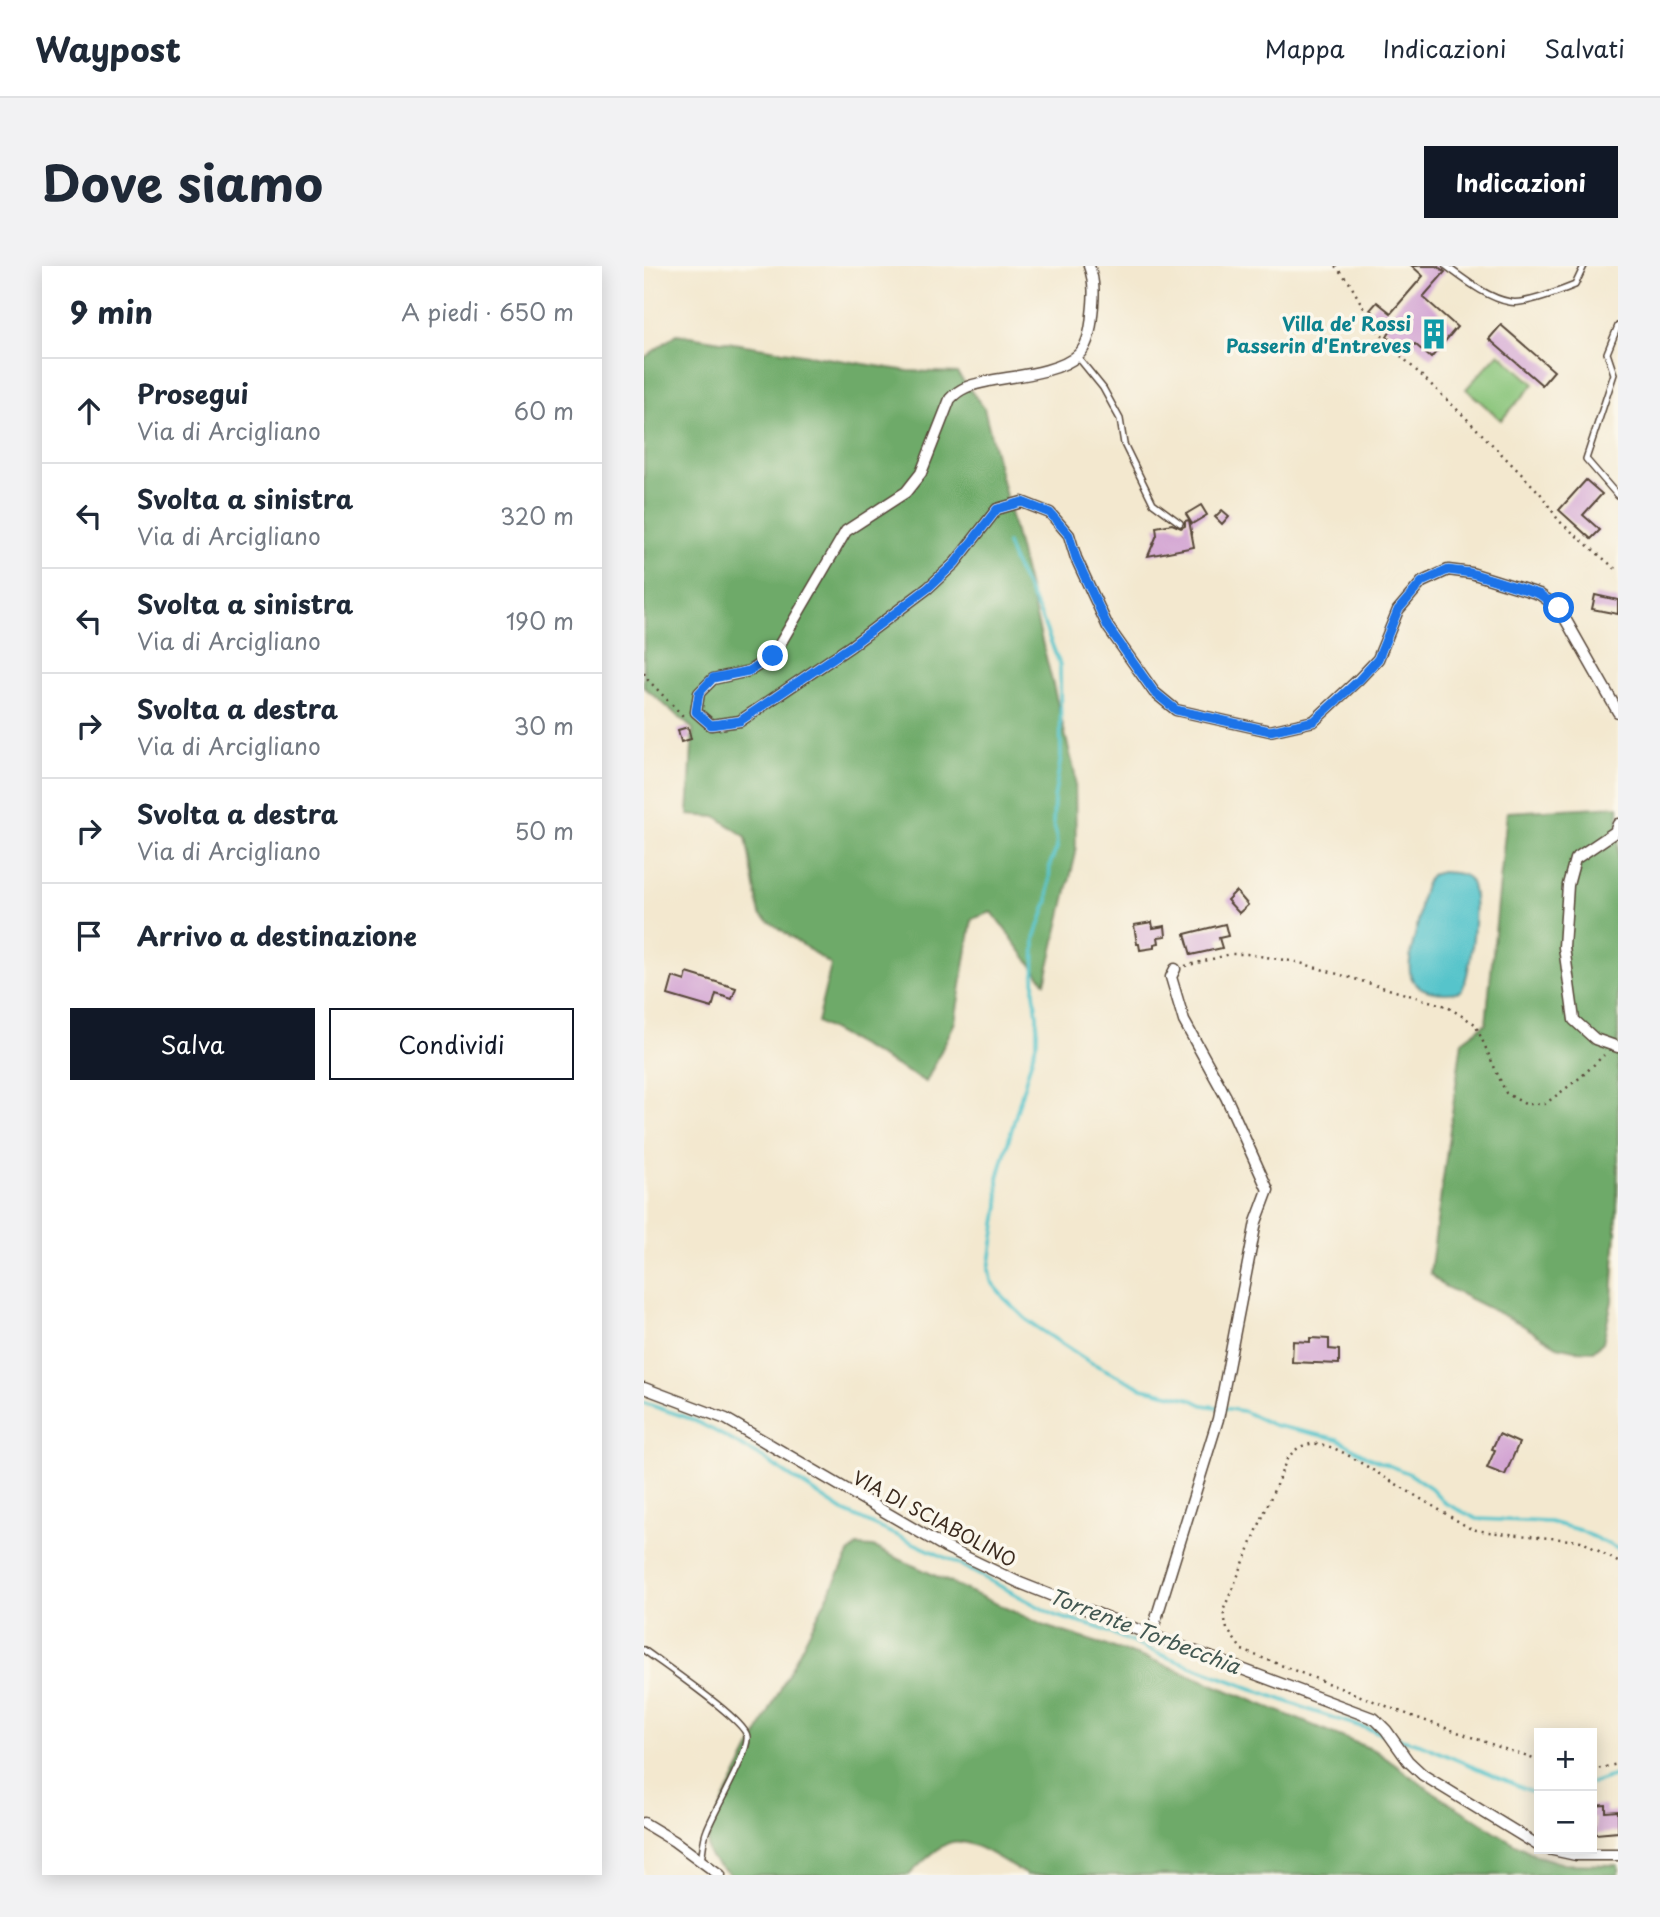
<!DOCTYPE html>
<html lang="it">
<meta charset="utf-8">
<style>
body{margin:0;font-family:"Playpen Sans",sans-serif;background:#f2f2f3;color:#1f2937}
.controls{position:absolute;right:21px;bottom:21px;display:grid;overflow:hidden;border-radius:0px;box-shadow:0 4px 18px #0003}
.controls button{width:63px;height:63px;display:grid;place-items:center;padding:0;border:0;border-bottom:2px solid #e0e1e3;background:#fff;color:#1f2937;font:35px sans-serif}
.stop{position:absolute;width:21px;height:21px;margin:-16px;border:5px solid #1a73e8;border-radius:50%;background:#fff}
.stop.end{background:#1a73e8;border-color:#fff;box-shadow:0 2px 7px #0008}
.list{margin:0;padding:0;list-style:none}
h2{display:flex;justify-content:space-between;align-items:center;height:91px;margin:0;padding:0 28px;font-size:30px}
h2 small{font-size:23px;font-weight:400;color:#747a83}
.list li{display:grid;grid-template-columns:46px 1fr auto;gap:21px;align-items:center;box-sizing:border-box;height:105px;padding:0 28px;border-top:2px solid #e0e1e3}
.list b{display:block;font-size:26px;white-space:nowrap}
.list p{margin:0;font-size:23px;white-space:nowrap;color:#747a83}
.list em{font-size:23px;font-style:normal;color:#747a83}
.actions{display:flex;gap:14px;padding:21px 28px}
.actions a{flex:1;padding:16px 0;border:2px solid #111827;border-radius:0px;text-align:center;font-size:24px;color:#111827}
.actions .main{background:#111827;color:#fff}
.icon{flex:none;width:38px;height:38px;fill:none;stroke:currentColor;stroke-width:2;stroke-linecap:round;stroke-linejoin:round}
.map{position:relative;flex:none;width:974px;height:1609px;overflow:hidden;border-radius:0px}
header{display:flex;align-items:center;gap:42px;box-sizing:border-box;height:98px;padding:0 35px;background:#fff;border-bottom:2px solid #e0e1e3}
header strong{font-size:33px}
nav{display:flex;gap:38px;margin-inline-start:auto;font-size:24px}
.intro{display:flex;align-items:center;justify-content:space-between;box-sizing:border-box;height:168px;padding:0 42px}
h1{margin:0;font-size:49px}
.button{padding:18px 32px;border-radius:0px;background:#111827;color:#fff;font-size:24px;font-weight:700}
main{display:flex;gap:42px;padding:0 42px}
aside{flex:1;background:#fff;border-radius:0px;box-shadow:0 4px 18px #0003}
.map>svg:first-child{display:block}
.green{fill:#88c479;stroke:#62774c;stroke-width:2}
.forest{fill:#6eaa69;stroke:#546a44;stroke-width:2}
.water{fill:#57c4cb;stroke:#497774;stroke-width:2}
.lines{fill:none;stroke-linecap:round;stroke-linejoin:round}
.stream{stroke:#57c4cb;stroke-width:3.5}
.building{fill:#d3a4d3}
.service-casing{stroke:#574639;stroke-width:8}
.minor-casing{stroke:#574639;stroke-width:13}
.path{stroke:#574639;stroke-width:2.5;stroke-dasharray:2 5;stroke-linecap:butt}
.service{stroke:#fff;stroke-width:5}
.minor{stroke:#fff;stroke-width:10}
.route{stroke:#1a73e8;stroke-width:9}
.labels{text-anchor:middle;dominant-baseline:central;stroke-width:7;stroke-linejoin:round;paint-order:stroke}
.culture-label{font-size:19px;font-weight:bold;fill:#0d838f;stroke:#fbf7ec;text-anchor:end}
.street-label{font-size:19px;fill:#3b2a1e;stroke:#fbf7ec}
.water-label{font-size:21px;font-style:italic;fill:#435852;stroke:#fbf7ec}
</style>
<header>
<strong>Waypost</strong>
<nav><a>Mappa</a><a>Indicazioni</a><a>Salvati</a></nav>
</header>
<div class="intro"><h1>Dove siamo</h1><a class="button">Indicazioni</a></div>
<main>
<aside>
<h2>9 min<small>A piedi · 650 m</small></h2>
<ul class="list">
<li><svg class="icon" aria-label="ahead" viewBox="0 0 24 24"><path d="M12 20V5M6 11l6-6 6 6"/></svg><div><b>Prosegui</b><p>Via di Arcigliano</p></div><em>60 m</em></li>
<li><svg class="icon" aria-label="left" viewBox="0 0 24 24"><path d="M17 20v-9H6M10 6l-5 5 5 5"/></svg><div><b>Svolta a sinistra</b><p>Via di Arcigliano</p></div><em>320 m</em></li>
<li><svg class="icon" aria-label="left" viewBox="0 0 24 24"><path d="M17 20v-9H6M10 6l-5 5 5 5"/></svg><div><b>Svolta a sinistra</b><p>Via di Arcigliano</p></div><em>190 m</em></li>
<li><svg class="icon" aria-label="right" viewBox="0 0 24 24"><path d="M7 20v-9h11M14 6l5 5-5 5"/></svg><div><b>Svolta a destra</b><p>Via di Arcigliano</p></div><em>30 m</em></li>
<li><svg class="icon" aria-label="right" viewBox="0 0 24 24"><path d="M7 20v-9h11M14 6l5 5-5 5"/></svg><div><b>Svolta a destra</b><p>Via di Arcigliano</p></div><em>50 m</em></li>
<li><svg class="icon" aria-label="arrive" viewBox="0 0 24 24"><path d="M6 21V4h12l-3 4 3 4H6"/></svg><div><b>Arrivo a destinazione</b></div></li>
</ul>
<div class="actions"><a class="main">Salva</a><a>Condividi</a></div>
</aside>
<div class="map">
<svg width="974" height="1609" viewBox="0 0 974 1609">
<rect width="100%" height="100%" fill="#fbf7ec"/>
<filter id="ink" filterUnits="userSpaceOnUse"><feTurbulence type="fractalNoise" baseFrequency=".0143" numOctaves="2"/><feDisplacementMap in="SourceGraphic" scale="14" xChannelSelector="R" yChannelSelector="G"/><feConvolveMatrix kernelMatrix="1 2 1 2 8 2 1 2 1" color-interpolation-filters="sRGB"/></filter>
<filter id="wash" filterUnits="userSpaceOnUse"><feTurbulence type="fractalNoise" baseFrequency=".00686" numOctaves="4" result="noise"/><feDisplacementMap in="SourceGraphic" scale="28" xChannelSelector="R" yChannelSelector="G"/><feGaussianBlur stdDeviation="1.57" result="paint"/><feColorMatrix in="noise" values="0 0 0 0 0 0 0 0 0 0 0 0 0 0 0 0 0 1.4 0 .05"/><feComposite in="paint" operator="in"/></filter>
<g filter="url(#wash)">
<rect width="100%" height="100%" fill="#f3e8cf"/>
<!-- green -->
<path class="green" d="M855 87 890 118 857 154 822 123Z"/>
<!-- forest -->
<path class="forest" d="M33 68 264 105 313 107 340 142 431 508 432 587 401 717 348 646 328 653 311 756 282 816 173 756 187 699 116 649 102 571 73 551 44 549 49 463 0 421V92Z
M974 540V895L973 945 968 1035 959 1076 949 1085 930 1084 913 1080 873 1056 798 1019 786 1007 818 775 842 757 863 546Z
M213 1280 229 1281 401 1360 514 1396 732 1485 787 1525 871 1578 894 1590 920 1598 974 1599V1609H383C364 1599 329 1572 308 1576 297 1578 274 1600 265 1609H87C60 1589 59 1586 70 1554L206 1286Z"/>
<!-- water -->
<path class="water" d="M798 606C806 607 819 606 825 613 837 626 827 711 817 725 801 729 769 728 766 706 764 690 771 672 774 656 776 641 777 622 787 609Z"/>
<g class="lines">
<!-- stream -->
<path class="stream" d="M363 278 370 297 396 348 416 399 417 491 410 533 409 557 412 567 413 582 406 598 404 635 391 672 390 726 393 749V774L354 912 355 939 345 1003 347 1015 360 1032 385 1056 444 1095 498 1122 547 1133 559 1139 599 1145 629 1159 694 1173 722 1190 766 1208 787 1222 801 1237 833 1253 906 1256 935 1264 974 1283
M0 1137 47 1153 69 1164 114 1189 199 1245 311 1296 412 1350 455 1362 515 1388 671 1446 743 1469
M750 1471 776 1478 895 1529
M948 1517 974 1508"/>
</g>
<g id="blocks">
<!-- building -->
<path class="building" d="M768 0H793L801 6 779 31 813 61 787 92 771 78 759 85 743 71 746 66 728 51 731 48 726 44 733 36 747 47 779 10Z
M857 59 910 105 898 119 845 73Z
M942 214 958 228 939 249 956 264 947 273 915 244Z
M557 239 563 249 548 258 542 248Z
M578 244 585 250 578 258 571 251Z
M545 254 550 281 504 290 513 269 512 261 528 258 537 262 541 260V255Z
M951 329 974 334V348L948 343Z
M44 461 47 473 37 476 34 464Z
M592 625 604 639 595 647 583 634Z
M508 656 509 662 521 660 522 670 514 671 515 677 510 678V682L496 684 495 678H493L490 659Z
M581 658 584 670 575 672 578 682 547 689 541 668Z
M43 707 92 722 88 733 72 728 68 742 24 729 29 711 41 715Z
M666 1072 685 1073V1083L695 1084V1098L648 1096 649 1075 666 1076Z
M855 1168 875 1177 861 1209 843 1202 851 1184 848 1183Z
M962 1539V1546L974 1545V1566L952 1568 951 1552H948V1540Z"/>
</g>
</g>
<g filter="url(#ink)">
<use href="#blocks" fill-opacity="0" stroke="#574639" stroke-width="2"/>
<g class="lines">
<!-- service casing -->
<g class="service-casing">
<path id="service" d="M802 0C820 13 843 32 866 36 880 39 916 25 931 19L940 0
M974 60 963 87 970 108 942 193 974 230
M433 90 459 122 476 153 480 178 509 237 536 257
M0 1384C18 1398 100 1453 103 1470 106 1485 70 1545 63 1564 59 1573 59 1585 57 1595"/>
</g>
<!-- minor casing -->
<g class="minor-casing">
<path id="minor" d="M445 0C451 16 450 32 448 49 447 62 444 80 434 89 415 107 370 110 345 115 329 119 318 120 306 133L277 207 262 226 202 265 129 390 105 405 69 413 55 427 52 446 67 459 96 455 207 380 284 322 311 297 353 243 378 236 406 247 425 269 432 292 464 361 510 426 532 444 626 465 670 455 715 413 734 393 754 344 778 316 804 304 827 307 895 328 915 342 974 446
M974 558 971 566 931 593 924 619 920 681 930 754 951 773 974 781
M0 1122 82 1153 301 1281 376 1317 507 1369 731 1453 742 1464 764 1495 779 1509 895 1580
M507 1369 574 1153 612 956 624 924 582 831 540 755 527 711 531 703
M0 1557 30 1575 76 1609
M904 1583 932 1589H974"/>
</g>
<!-- path -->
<path class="path" d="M691 0 705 16 731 62 755 88 822 152 896 227 915 255 974 305
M0 407 3 413 40 451H43
M541 700 587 688H603L653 696 802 740 831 758 862 827 881 838H901L937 811 960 789
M895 1495 768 1450 598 1384 583 1363 579 1345 643 1193C660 1170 680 1177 702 1188L827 1263 844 1266 937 1275 974 1296
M948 1504 974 1498"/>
<!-- service -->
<use href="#service" class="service"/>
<!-- minor -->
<use href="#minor" class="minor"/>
</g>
</g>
<g class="lines" filter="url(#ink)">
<!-- route -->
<path class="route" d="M129 390 105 405 69 412 55 427 52 446 67 459 96 455 207 380 284 322 311 297 353 243 378 236 406 247 425 269 432 292 464 361 510 426 532 444 626 465 670 455 715 414 734 393 754 344 778 316 804 304 827 307 895 328 915 342"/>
</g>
<!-- icons -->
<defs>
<g id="building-bare" transform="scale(2.415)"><path d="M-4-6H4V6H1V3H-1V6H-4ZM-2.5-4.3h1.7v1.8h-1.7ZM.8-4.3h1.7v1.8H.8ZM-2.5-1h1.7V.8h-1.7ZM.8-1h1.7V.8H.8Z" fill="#0f9aa8" stroke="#fbf7ec" stroke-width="2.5" paint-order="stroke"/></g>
</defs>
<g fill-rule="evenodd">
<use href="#building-bare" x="790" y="68"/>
</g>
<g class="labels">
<!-- culture labels -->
<g class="culture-label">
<text x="767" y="57">Villa de' Rossi<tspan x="767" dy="22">Passerin d'Entreves</tspan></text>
</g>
<!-- street labels -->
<g class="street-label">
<text transform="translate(291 1252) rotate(28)">VIA DI SCIABOLINO</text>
</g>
<!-- water labels -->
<g class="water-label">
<text transform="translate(501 1364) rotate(21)">Torrente Torbecchia</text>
</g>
</g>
</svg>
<div class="controls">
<button>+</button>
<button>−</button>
</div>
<div class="stop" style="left:915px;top:342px"></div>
<div class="stop end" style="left:129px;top:390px"></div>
</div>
</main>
